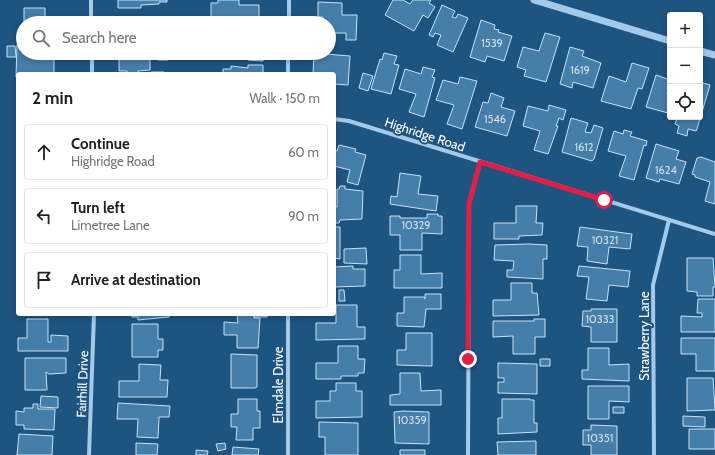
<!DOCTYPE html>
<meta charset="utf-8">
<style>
body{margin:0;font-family:Cabin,sans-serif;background:#f6f6f6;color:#222}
.controls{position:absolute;right:12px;top:12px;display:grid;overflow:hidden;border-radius:4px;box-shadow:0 2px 6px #0003}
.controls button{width:36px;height:36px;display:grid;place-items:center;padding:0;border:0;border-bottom:1px solid #e0e0e0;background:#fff;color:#222;font:20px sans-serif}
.stop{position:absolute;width:12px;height:12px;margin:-9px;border:3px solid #e11d48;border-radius:50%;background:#fff}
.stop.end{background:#e11d48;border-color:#fff;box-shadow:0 1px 4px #0008}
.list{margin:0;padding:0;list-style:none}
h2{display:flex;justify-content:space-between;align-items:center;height:52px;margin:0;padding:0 16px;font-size:17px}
h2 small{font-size:13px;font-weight:400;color:#767676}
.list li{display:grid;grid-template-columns:26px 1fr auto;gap:12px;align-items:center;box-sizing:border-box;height:56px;margin:0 8px 8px;padding:0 8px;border:1px solid #e0e0e0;border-radius:4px}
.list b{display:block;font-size:15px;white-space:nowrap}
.list p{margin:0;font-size:13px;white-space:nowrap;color:#767676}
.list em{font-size:13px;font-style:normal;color:#767676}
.icon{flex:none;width:22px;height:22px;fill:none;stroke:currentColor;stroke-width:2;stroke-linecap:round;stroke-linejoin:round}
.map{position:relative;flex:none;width:715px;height:455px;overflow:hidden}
.search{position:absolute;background:#fff;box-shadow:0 2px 6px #0003;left:16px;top:16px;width:320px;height:44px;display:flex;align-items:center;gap:10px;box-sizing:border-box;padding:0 14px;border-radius:22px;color:#767676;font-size:15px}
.panel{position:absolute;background:#fff;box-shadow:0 2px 6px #0003;left:16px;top:72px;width:320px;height:244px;border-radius:4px}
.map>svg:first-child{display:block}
.building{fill:#467eaa;stroke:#c7e2f6}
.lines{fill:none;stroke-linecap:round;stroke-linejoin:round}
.minor{stroke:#a3cae9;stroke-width:4}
.tertiary{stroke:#a3cae9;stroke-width:7}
.route{stroke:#e11d48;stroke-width:5}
.labels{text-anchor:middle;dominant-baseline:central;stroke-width:4;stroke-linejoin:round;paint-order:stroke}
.number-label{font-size:11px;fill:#d1dfea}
.street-label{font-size:13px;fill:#fff;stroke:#1e5480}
</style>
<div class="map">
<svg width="715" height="455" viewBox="0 0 715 455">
<rect width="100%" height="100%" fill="#1e5480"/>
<!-- building -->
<path class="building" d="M118 0H167V2H159V4L141 5V8H118Z
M218 0H239V5H259V20H211V3H218Z
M393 0H403L410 4 413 0H431L429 3 435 7 428 18 423 15 414 31 385 15Z
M318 2 342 3V15H357L356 40H346V33H329V23H318V20L323 21V17H318Z
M442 5 455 11 452 17 456 18 458 14 468 18 453 52 437 45 441 35 435 33 433 37 429 35Z
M24 8H45V23H24Z
M481 20 495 25 494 29 499 30 498 32 512 36 504 61 487 56 485 62 470 57Z
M545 33 560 37 546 82 524 76 526 70 517 67 523 47 539 51Z
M17 45H23V53H57V55H54V74H18V77H16Z
M7 46H15L16 57H7Z
M570 47 584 51 582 56 601 63 593 88 573 82 572 88 560 84Z
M119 53H150V70L138 71V74H127V71H119Z
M158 53H168V60H158Z
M226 53H264L263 61 248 60V57L226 56Z
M314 53 350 56 348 85 334 84V74H313Z
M384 53 397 56 394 64 399 65 391 94 371 89 380 59 382 60Z
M632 63 649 68 642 89 638 88 631 109 601 101 609 76 626 82Z
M248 65H263V74H223V69H231V66L248 68Z
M423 67 435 70 432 77 435 78 424 117 409 112 416 94 399 89 405 69 421 74Z
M151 72H164V74H151Z
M363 73 373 76 368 91 359 88Z
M656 75 670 80 667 94 670 95V107L668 113 646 107Z
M460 77 477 81 462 129 447 124 454 105 436 100 443 80 458 84Z
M700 82 710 85 697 129 696 131 688 129 687 136 677 133 679 126 675 124 677 118 700 117Z
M491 93 504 98 501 107 515 111 507 136 475 127 483 102 488 103Z
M549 105 566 110 563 120 559 118 556 126H558L548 154 534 150 540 131 523 126 528 106 548 111Z
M571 118 588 123 585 132 591 133 594 125 603 128 594 159 592 161 562 152Z
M624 130 632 132 630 136 647 141 646 146 644 145 634 180 619 176 626 156 608 151 614 131 623 134Z
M656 144 679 151 676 159 686 162 679 184 660 179 659 182 646 178Z
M339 145 356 149 355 152 366 155 358 185 347 182 350 170 334 166V167V150L337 151Z
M701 157 715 162V204L705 201 710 182 695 177V175L692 174 697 158Z
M400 173 421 176 418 194 438 196 436 211 390 204 391 196 397 197Z
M340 186H345V189L363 191 362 219 340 220 339 223H334V207H337V189H339Z
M516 206H537L536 223H543L542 235 519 236V239H494V223H516Z
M427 214H438V216H442V234L422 233V250H400V235H390V216H400V218H427Z
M334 227H340V259L334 258Z
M580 227 632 234 630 249 609 247 607 264 587 261 588 247 577 246Z
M529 244 547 245V259H543V279L507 277V270H513L514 261 494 260 495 245Z
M366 248 367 264 344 263V249Z
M400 255H421V274L442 273V288H394V270H400Z
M687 258H713L715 287H713V296H697V292L687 291Z
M353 266V269H365V286L334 287V267Z
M579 266 630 271 628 287 609 285 607 301 586 299 589 277 577 276Z
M511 283H532V293H537L539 315 493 316V300H511Z
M339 290H344L345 301H339Z
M425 294H441V309H426L424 327 397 326V313H404V297H424L425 299Z
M698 299H715V332H681V316L702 317V313H697Z
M336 305H357V327H365V339L316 340V323H336Z
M591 309H617V342H591V327L582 326 583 311H591Z
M132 314H169V317L138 320V317H132Z
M237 314H254V318H260L258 348H237V335H224V322L238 323Z
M254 314H267V317H254Z
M27 319H48V342H51V335L68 336V351H18V338H27Z
M534 319H545V337H535V354H513V336L493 337V321H534Z
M132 324H158V339H163V350H158V357H132Z
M406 333H432V366L397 365V350H406Z
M681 338H715V371H696V354H681Z
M338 346H358V359H365L364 373H358V376H341V379H316V363H338Z
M588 348H609V365L629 364V381L582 379V370H588Z
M231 354 257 355V387L255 388H231Z
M25 358H66V373L49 374 46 372 47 390H25Z
M540 359H550V366H540Z
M498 363 537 364V394L498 393V382H504V378H498Z
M139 364 161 365 160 380H168L167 397H119V381H139Z
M400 373H420L421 391 441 390V405H390V395L400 394Z
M687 378H713L715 410 687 411Z
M336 383H356V391H362V417L316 418V401H330V391H336Z
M588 386H629V402L609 401V419H588Z
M41 396 58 397V408L40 407Z
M238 399H257V411H260V428H253V440H236L237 427H231V414H238Z
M502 399H530V400H534V423H537V432L498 434V418H502Z
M118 403 170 406 169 417H159L158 438 137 437 138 419H117Z
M33 404H38V409H55L54 430 24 429V425H16V411L24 412V408H33Z
M613 407H624V413H613Z
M403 411 429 412V444L395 443 394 412Z
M683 416 705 417V427L683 426Z
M319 422 358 423V455H325V437H319Z
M591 425 617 426V455H591V445H583V430H591Z
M689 429H715V449H689Z
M19 434 53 436 52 455H17Z
M536 441V455H498L497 442Z
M136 443 158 444 157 455H136Z
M225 443 226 449 218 451 216 444Z
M233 447 259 449 258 455H232Z
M196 450 208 451 207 455H196Z
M400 450H425V455H400Z"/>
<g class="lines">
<!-- minor -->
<path class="minor" d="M91 0V23
M289 23V0
M92 53V74
M288 74V53
M334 119 349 121 715 234
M288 314V455
M89 455 94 314
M468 455 469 204 480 162
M654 455 653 285 669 220"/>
<!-- tertiary -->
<path class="tertiary" d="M534 0 670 41
M700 51 715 55"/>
</g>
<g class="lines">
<!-- route -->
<path class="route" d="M468 359 469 204 480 162 604 200"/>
</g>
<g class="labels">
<!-- number labels -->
<g class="number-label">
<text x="492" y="43">1539</text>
<text x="580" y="70">1619</text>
<text x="495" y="119">1546</text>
<text x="584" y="147">1612</text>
<text x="666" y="170">1624</text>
<text x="416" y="225">10329</text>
<text x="605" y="240">10321</text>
<text x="600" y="319">10333</text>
<text x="412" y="420">10359</text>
<text x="600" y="438">10351</text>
</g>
<!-- street labels -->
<g class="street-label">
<text transform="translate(425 134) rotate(18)">Highridge Road</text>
<text transform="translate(644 336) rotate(-90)">Strawberry Lane</text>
<text transform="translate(82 384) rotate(-88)">Fairhill Drive</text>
<text transform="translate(278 385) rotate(-90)">Elmdale Drive</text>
</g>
</g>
</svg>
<div class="controls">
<button>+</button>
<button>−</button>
<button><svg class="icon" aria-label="locate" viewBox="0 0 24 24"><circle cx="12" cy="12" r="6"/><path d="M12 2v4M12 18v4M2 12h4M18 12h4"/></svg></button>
</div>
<div class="stop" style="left:604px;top:200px"></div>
<div class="stop end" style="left:468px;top:359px"></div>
<div class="search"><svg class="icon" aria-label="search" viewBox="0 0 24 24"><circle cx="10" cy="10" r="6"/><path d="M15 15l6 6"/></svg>Search here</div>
<section class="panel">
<h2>2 min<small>Walk · 150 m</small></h2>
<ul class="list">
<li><svg class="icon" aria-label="ahead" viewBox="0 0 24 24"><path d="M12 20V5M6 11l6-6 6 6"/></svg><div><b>Continue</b><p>Highridge Road</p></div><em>60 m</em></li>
<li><svg class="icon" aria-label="left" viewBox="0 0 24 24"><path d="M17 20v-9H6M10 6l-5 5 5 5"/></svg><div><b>Turn left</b><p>Limetree Lane</p></div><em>90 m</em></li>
<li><svg class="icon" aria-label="arrive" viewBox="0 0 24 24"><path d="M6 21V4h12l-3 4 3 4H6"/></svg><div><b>Arrive at destination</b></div></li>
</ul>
</section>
</div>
